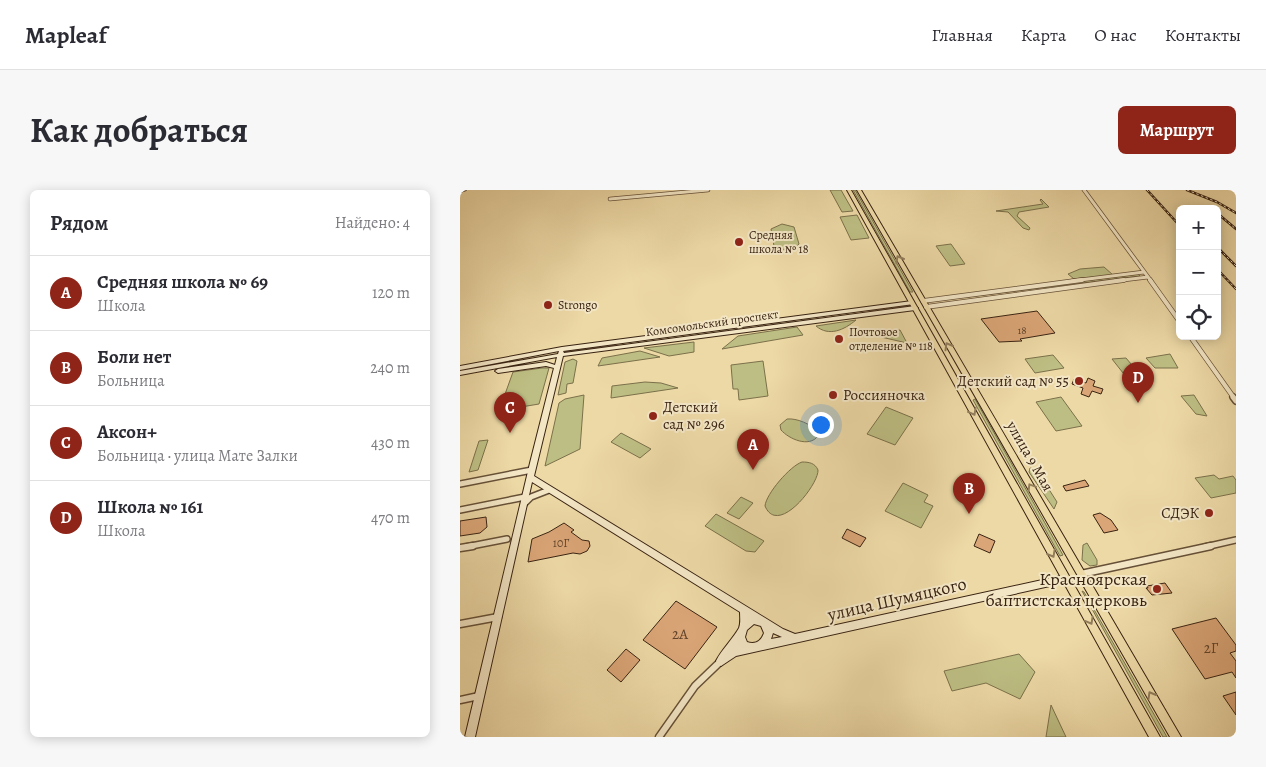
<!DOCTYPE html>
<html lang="ru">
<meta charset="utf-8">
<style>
body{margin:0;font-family:Alegreya,serif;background:#f7f7f7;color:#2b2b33}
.controls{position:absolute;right:15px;top:15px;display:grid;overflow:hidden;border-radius:8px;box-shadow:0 2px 12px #0003}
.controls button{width:45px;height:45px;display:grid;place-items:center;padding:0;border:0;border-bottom:1px solid #e1e1e2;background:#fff;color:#2b2b33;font:25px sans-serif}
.you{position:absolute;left:360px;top:234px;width:18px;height:18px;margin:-12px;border:4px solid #fff;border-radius:50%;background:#1a73e8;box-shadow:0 0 0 8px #1a73e833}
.badge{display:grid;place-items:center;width:32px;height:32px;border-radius:50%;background:#8f2418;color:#fff;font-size:16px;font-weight:700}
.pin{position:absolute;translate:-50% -41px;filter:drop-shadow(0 1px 2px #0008)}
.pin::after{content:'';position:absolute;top:26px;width:18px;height:15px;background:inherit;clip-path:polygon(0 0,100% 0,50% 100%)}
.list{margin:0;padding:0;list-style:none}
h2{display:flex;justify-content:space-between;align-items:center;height:65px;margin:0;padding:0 20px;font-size:21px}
h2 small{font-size:16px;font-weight:400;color:#7c7c81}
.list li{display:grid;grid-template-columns:32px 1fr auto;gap:15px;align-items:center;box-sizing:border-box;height:75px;padding:0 20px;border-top:1px solid #e1e1e2}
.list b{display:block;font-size:19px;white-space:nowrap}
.list p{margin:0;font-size:16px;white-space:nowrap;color:#7c7c81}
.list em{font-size:16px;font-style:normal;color:#7c7c81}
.icon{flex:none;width:28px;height:28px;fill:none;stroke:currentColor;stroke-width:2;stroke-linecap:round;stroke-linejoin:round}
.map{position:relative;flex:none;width:776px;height:547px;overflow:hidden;border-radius:8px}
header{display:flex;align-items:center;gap:30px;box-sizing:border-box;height:70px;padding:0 25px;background:#fff;border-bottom:1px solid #e1e1e2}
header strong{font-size:24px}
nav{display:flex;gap:28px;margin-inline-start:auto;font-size:18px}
.intro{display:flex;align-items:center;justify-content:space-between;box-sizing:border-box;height:120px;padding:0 30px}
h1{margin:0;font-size:35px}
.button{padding:12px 22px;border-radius:8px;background:#8f2418;color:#fff;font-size:18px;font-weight:700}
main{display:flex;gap:30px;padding:0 30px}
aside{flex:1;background:#fff;border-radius:8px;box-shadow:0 2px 12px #0003}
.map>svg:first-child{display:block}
.green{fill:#bdbe83;stroke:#7b704a}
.building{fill:#daa577;stroke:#392312}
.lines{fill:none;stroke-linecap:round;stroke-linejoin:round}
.street-far3-casing{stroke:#665037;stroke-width:4.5}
.street-far2-casing{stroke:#665037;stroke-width:5.5}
.street-far1-casing{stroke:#665037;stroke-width:8}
.street-casing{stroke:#665037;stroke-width:9}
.secondary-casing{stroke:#392312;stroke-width:2}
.primary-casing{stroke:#392312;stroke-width:2}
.street-far3{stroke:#f3e6c5;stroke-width:3}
.street-far2{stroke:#f3e6c5;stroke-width:4}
.street-far1{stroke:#f3e6c5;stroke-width:5}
.street{stroke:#f3e6c5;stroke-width:6}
.secondary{fill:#f3e6c5;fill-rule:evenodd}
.primary{fill:#edd9a6;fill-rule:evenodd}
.rail-casing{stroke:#392312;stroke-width:2.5}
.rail{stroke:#f3e6c5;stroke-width:1;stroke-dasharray:2.5;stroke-linecap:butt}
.oneway{stroke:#937e5c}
.poi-dot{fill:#8f2418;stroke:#f3e6c5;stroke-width:2}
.labels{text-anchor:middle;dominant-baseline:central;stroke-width:4;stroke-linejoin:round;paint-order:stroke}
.far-number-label{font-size:11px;fill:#61442b}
.far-poi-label{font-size:12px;fill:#392312;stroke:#f3e6c5;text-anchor:start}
.far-street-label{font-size:12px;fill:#392312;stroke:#f3e6c5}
.number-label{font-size:12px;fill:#61442b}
.poi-label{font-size:15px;fill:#392312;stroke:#f3e6c5;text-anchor:end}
.street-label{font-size:15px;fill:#392312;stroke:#f3e6c5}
.near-number-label{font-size:15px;fill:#61442b}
.near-poi-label{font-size:18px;fill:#392312;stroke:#f3e6c5;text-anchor:end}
.near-street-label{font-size:18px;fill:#392312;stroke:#f3e6c5}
</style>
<header>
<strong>Mapleaf</strong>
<nav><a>Главная</a><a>Карта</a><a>О нас</a><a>Контакты</a></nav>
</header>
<div class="intro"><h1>Как добраться</h1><a class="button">Маршрут</a></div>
<main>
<aside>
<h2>Рядом<small>Найдено: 4</small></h2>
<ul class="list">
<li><span class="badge">A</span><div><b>Средняя школа № 69</b><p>Школа</p></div><em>120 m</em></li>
<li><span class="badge">B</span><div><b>Боли нет</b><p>Больница</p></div><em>240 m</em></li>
<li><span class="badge">C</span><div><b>Аксон+</b><p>Больница · улица Мате Залки</p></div><em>430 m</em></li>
<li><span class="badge">D</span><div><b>Школа № 161</b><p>Школа</p></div><em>470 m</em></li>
</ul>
</aside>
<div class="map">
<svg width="776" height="547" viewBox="0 0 776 547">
<rect width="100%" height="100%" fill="#edd9a6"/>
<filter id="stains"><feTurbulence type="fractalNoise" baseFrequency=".004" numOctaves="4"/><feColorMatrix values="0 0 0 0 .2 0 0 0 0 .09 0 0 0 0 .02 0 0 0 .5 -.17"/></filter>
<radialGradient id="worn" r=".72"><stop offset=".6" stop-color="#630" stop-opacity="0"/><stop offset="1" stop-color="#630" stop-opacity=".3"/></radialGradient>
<!-- green -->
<path class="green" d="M370 0H381L393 21 382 22Z
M393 0H395L453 102H450Z
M581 9 589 17 559 22 557 26 570 38 569 40 563 38 548 22 536 21 583 14 580 10Z
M397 25 409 48 391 50 380 27Z
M322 34 334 37 339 54C333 61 321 62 314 56L311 39Z
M491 54 505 74 490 76 476 56Z
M644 77 653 85 614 89 608 84 620 79Z
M678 84 680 86 508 107 522 104Z
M396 130C384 140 369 147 356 136Z
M337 137 343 145 262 159 278 146Z
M440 140 447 153 408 144Z
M234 152V162L209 166 184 158Z
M180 161 200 167 138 176 142 168Z
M710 164 718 178H695L686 168Z
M593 165 604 178 575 183 565 169Z
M666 168 682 187 667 188 652 169Z
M113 169 117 171 113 193 107 194 106 203 98 205 105 172Z
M303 171 308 206 279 210 278 199H273L271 175Z
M82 178H89L79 214 55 218 58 208 44 207 53 182Z
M185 192 201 193 218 198 151 208 152 196Z
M124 205 120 259 85 276 99 213 105 209Z
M734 205 747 226 736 224 721 206Z
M601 207 622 236 596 241 576 212Z
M515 209 603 365 600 366 513 210Z
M426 217 453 228 435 255 407 244Z
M327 229C337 228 350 234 358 241V246C349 258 329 249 321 240L320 235Z
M161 243 191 259 180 268 151 252Z
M28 250 18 280 9 282 19 251Z
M342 272C349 272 355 273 358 280 359 294 318 347 305 316 306 304 330 276 342 272Z
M570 278 576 279 597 312 594 319 569 282Z
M754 285 759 289 773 286 776 290V303L751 308 735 288Z
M443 293 468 305 464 312 473 316 461 338 425 321Z
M281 307 293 313 279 329 267 323Z
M256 324 304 351 295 362 286 361 245 336Z
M627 353 637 370V375L630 376 622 370 623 355Z
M622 401 624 402 707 547H703Z
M559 464 575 482 560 509 526 493 492 501 484 481Z
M591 515 606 547H586Z"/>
<!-- building -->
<path class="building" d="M577 121 595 143 560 149 562 151 539 152 521 129Z
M628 188 635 191 633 196 643 199 641 204 632 201 629 207 621 204 623 198 612 194 614 189 626 193Z
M625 290 629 296 606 301 603 296Z
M640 323 651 330 658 340 644 343 633 325Z
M26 327 27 337 20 343 0 346V331Z
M104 333 114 340 111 342 122 350 129 351 130 356 127 361 120 364 113 363 68 372 72 349 89 342Z
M387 339 406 348 400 357 382 348Z
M519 344 535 351 530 363 514 356Z
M705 393 712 403 692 405 686 398H688L687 396Z
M216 411 257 437 225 479 183 450Z
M756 428 776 455V461L770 463 776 471V488L772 482 745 489 712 439Z
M166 459 180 470 161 492 147 480Z
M776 502V525L763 506Z"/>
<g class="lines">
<!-- street-far3 casing -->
<g class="street-far3-casing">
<path id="street-far3" d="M624 0 691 91
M150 9 248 0
M612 91 684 82
M655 91 688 87"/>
</g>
<!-- street-far2 casing -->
<g class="street-far2-casing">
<path id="street-far2" d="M690 90 720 132
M463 111 622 90
M466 117 664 90
M730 146 774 208"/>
</g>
<!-- street-far1 casing -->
<g class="street-far1-casing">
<path id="street-far1" d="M773 207 776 211
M0 294 72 280
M64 314 71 307 89 300
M0 320 65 307
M6 357 47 349
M745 357 776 350"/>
</g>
<!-- street casing -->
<g class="street-casing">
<path id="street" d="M0 358 13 356
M621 384 751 356
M0 434 38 427
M0 510 19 506
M199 547 235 496 261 471"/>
</g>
<!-- secondary casing -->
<g class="secondary-casing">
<path id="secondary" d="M0 0H6L0 2Z
M452 111 454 112V114L103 161 104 163 455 116 458 118 455 120 103 166 74 286 323 439 335 444 605 385 608 386 609 389 608 392 276 466 261 476 258 474 256 471C262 459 273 449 279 438 281 433 280 427 280 422L72 292 15 547H5L70 273 94 178 86 176 38 183 35 181 38 179 86 172 95 175 97 167 0 185V181L98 164 99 161 0 180V176L102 157ZM294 434 301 436 304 443C301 451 296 455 287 452L285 447 287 440ZM313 443 322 447 311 449Z"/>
</g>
<!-- primary casing -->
<g class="primary-casing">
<path id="primary" d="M387 0H391L700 547H689Z
M397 0H401L721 547H710Z"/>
</g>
<!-- street-far3 -->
<use href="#street-far3" class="street-far3"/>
<!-- street-far2 -->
<use href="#street-far2" class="street-far2"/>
<!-- street-far1 -->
<use href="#street-far1" class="street-far1"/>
<!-- street -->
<use href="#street" class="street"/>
<!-- secondary -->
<use href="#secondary" class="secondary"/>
<!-- primary -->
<use href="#primary" class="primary"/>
<!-- rail casing -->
<g class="rail-casing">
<path id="rail" d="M687 0 720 36
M727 0 757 12 776 23
M757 23 776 39
M760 60 776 76
M757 79 776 99"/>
</g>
<!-- rail -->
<use href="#rail" class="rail"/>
</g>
<!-- one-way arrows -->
<defs><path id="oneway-chevron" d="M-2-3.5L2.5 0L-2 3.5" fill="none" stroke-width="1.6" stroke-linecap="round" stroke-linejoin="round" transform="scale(1.25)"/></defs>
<g class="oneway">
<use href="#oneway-chevron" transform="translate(439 69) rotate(-120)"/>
<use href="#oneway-chevron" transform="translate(488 156) rotate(-120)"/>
<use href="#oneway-chevron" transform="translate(513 222) rotate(61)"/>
<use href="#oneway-chevron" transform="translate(571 297) rotate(-121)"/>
<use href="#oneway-chevron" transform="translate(592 364) rotate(61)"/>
<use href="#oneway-chevron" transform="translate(630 431) rotate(61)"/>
<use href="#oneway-chevron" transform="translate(691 505) rotate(-120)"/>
</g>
<!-- markers -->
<g class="poi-dot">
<circle cx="279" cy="52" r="5"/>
<circle cx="88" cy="115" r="5"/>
<circle cx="379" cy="149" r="5"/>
<circle cx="619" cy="191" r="5"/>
<circle cx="373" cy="205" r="5"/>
<circle cx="193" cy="226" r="5"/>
<circle cx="749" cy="323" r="5"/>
<circle cx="697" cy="399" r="5"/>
</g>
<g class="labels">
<!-- far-number labels -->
<g class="far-number-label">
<text x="562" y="140">18</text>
</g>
<!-- far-poi labels -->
<g class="far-poi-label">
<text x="289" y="45">Средняя<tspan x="289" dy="14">школа № 18</tspan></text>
<text x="98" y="115">Strongo</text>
<text x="389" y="142">Почтовое<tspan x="389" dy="14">отделение № 118</tspan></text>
</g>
<!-- far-street labels -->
<g class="far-street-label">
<text transform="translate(252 133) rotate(-8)">Комсомольский проспект</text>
</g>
<!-- number labels -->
<g class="number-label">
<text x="101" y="353">10Г</text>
</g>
<!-- poi labels -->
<g class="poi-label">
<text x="609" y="191">Детский сад № 55</text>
<text x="383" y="205" text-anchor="start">Россияночка</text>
<text x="203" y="217" text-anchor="start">Детский<tspan x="203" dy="17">сад № 296</tspan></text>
<text x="739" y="323">СДЭК</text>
</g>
<!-- street labels -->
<g class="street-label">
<text transform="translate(570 266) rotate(60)">улица 9 Мая</text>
</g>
<!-- near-number labels -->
<g class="near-number-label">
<text x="220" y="444">2А</text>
<text x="751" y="458">2Г</text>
</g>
<!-- near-poi labels -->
<g class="near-poi-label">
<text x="687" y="389">Красноярская<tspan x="687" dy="21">баптистская церковь</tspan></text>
</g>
<!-- near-street labels -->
<g class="near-street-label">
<text transform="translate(437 409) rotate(-13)">улица Шумяцкого</text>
</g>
</g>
<rect width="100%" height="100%" filter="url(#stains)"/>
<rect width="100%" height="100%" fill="url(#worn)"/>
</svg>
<div class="controls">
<button>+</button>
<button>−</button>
<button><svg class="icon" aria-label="locate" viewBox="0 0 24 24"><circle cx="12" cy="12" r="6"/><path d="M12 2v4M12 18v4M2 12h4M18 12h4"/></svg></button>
</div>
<div class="you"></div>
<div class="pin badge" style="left:293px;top:280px">A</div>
<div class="pin badge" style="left:509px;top:324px">B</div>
<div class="pin badge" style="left:50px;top:243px">C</div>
<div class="pin badge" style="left:678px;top:213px">D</div>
</div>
</main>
